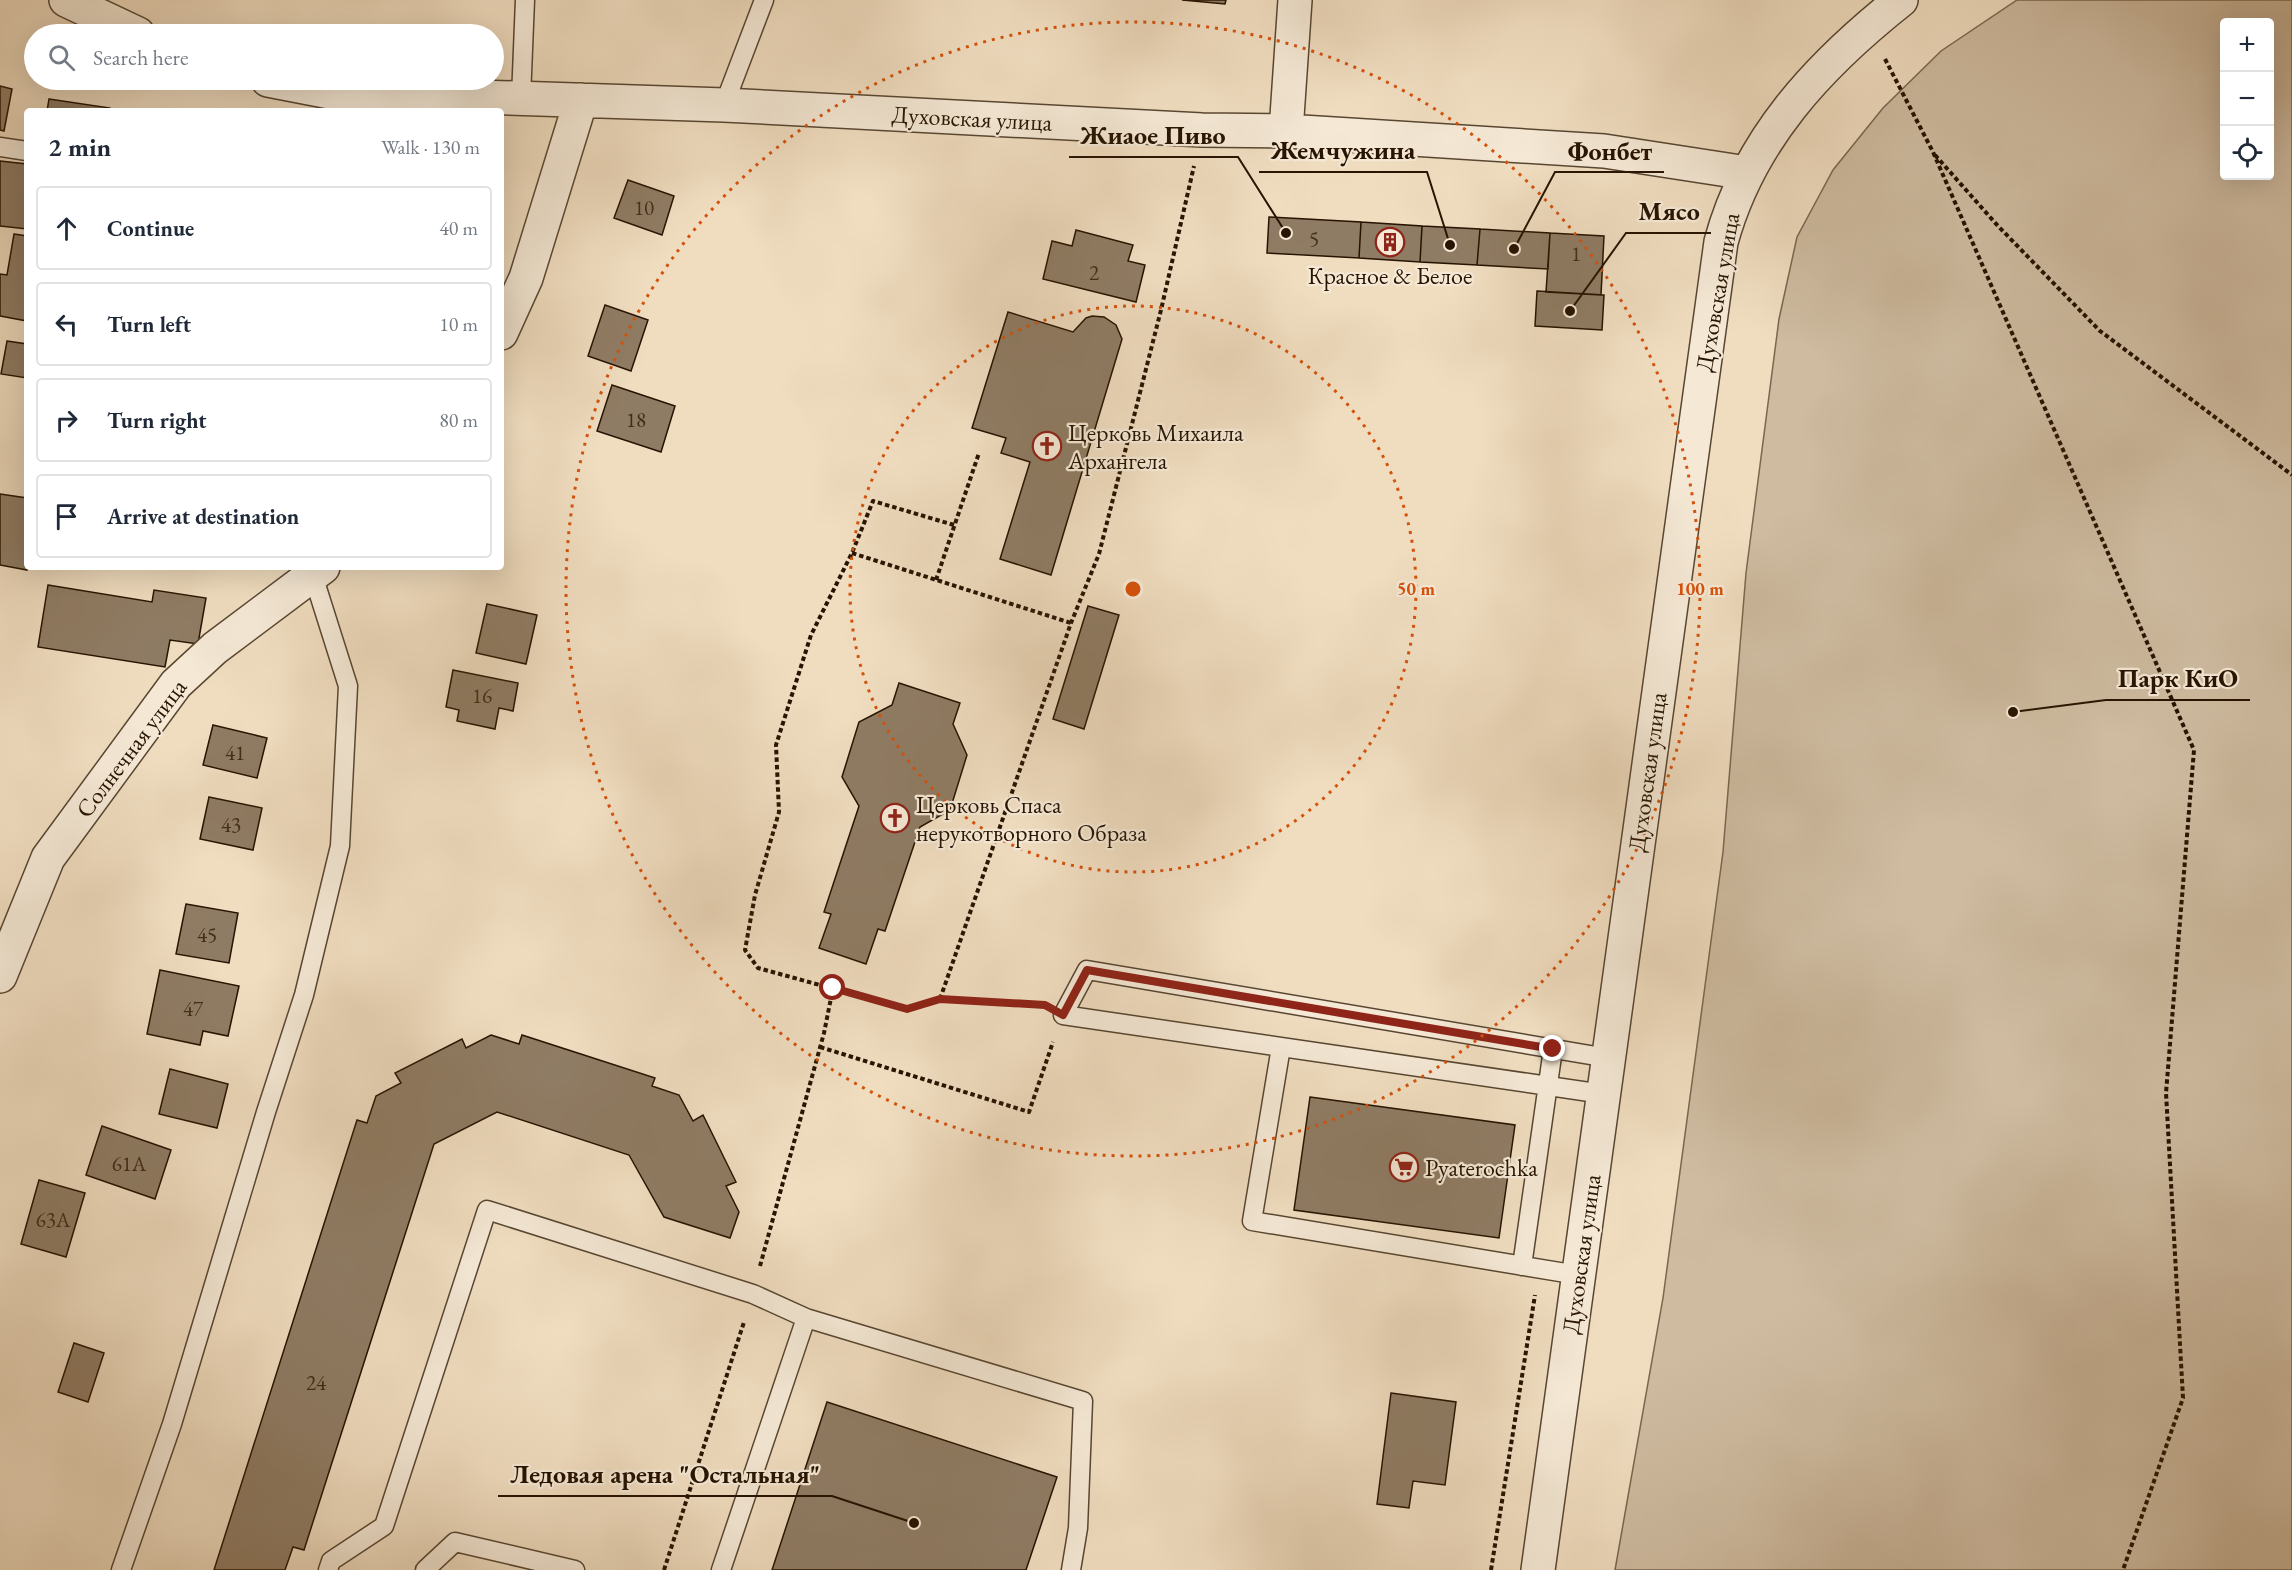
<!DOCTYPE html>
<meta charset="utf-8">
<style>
body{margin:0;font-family:"EB Garamond",serif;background:#f2f2f3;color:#1f2937}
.controls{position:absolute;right:18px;top:18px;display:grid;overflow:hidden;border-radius:6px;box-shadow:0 6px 24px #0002}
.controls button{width:54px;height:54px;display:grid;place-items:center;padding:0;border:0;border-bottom:2px solid #e0e1e3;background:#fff;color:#1f2937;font:30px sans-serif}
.stop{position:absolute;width:18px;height:18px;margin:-14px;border:4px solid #8f2418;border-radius:50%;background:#fff}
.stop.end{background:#8f2418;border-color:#fff;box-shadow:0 2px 6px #0008}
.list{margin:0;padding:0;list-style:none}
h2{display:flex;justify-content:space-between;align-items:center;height:78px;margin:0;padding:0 24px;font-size:26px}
h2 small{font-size:20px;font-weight:400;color:#747a83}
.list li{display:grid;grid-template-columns:39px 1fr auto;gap:18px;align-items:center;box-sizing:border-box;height:84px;margin:0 12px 12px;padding:0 12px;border:2px solid #e0e1e3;border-radius:6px}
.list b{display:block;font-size:22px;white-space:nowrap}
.list em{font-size:20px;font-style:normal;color:#747a83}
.icon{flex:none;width:33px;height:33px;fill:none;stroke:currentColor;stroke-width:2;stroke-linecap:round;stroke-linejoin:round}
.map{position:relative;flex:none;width:2292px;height:1570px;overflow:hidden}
.search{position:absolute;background:#fff;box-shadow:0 6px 24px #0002;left:24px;top:24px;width:480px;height:66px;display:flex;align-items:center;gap:15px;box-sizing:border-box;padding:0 21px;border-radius:33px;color:#747a83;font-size:22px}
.panel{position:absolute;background:#fff;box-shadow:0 6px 24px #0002;left:24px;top:108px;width:480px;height:462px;border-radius:6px}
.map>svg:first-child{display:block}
.green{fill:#cebba0;stroke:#7a6750;stroke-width:1.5;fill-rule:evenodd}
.building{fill:#8f7c64;stroke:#261301;stroke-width:1.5}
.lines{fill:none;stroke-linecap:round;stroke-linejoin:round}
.service-casing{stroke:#584631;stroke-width:21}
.minor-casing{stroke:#584631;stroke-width:36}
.tertiary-casing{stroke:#584631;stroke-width:36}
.path{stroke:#261301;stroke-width:4;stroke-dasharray:4.5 3;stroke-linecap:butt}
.service{stroke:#f5e9d6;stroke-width:18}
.minor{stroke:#f5e9d6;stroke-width:33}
.tertiary{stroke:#f5e9d6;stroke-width:33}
.route{stroke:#8f2418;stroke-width:8}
.ring{fill:none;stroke:#d5520b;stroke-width:3;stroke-dasharray:3 6}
.labels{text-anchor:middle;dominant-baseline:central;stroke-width:4.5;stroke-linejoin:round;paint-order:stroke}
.number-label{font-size:21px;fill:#402d1a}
.street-label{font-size:24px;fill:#261301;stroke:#f5e9d6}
.poi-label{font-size:24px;fill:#261301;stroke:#f5e9d6;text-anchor:start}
.centre{fill:#d5520b;stroke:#f5e9d6;stroke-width:3}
.ring-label{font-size:18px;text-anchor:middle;font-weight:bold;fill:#d5520b;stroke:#f5e9d6;stroke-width:4.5;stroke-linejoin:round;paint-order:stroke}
.leader{fill:none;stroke:#261301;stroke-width:2}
.callout-dot{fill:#261301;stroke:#f5e9d6;stroke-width:2}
.callout-label{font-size:26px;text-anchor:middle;font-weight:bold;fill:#261301;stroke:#f5e9d6;stroke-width:4.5;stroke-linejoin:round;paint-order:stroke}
</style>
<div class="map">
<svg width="2292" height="1570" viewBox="0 0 2292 1570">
<rect width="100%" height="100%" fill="#f0ddc0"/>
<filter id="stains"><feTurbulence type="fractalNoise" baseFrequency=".00333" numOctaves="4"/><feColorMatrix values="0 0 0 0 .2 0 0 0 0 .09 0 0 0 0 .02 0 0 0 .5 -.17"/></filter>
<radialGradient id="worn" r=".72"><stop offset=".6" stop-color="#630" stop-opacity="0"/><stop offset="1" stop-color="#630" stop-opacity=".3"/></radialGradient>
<!-- green -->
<path class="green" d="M2017 0H2292V1570H1615L1663 1298 1723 852 1746 573 1779 319 1797 237 1833 170 1883 108 1941 51ZM2224 22H2270V176H2224Z"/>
<!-- building -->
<path class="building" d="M1182 0H1226L1225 4Z
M0 86 12 89 4 131 0 130Z
M49 99 110 108 109 111H47Z
M0 161 27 164V229L0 226Z
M628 180 674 196 662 235 614 218Z
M1269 217 1361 222 1359 258 1267 253Z
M1361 222 1422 226 1420 262 1359 258Z
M1422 226 1480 229 1477 265 1420 262Z
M1480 229 1550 233 1548 269 1477 265Z
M1076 230 1133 245 1128 261 1145 265 1136 302 1043 279 1052 241 1072 246Z
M1550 233 1604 236 1601 295 1546 292Z
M14 234 27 236V321L0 316V274L7 275Z
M1537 291 1604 295 1602 330 1535 326Z
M605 305 648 320 631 371 588 356Z
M1008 312 1073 332 1086 318 1092 316 1104 317 1116 325 1122 339 1051 575 1000 559 1030 462 1001 453 1006 438 972 428Z
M7 341 27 344V378L1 374Z
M612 385 675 406 661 452 597 431Z
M0 494 27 498V570L0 565Z
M48 585 152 602 154 590 206 598 198 644 170 640 165 667 38 647Z
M487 604 537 615 526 664 476 653Z
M1088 606 1119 615 1084 729 1053 719Z
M453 670 518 683 513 711 499 708 495 729 457 721 459 710 446 707Z
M899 683 960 703 953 724 967 755 950 810 920 827 885 931 878 929 866 964 819 948 831 914 824 912 859 806 842 777 859 722 892 705Z
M213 725 267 738 257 778 203 765Z
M209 797 262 808 253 850 200 839Z
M186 904 238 913 229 963 176 954Z
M160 970 239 986 228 1036 203 1031 200 1045 147 1034Z
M491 1035 519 1044 522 1035 655 1078 652 1086 679 1095 693 1121 703 1115 736 1182 726 1186 739 1212 730 1238 664 1217 629 1155 497 1112 434 1144 304 1550 293 1547 285 1570H214L357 1120 367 1123 376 1096 401 1083 395 1073 462 1039 466 1048Z
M170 1069 228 1084 217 1128 159 1114Z
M1310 1097 1515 1125 1499 1238 1294 1210Z
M102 1126 171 1150 155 1199 86 1175Z
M39 1180 85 1193 66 1257 21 1244Z
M74 1343 104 1353 88 1402 58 1392Z
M1391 1393 1456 1402 1445 1485 1413 1481 1409 1508 1377 1504Z
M827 1402 1057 1477 1026 1570H772Z"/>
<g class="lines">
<!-- service casing -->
<g class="service-casing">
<path id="service" d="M521 98 525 0
M724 105 764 0
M0 147 27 151
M1281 1047 1252 1221 1578 1275
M1603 1094 1063 1015 1087 970 1608 1058
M1522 1266 1553 1049
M806 1318 1083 1401 1078 1528 1071 1570
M121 1570 172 1424 266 1112 304 995 340 846 348 686 311 569
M328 1570 331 1561 384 1526 487 1210 753 1294 806 1318 721 1570
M425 1570 455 1542 575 1570"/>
</g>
<!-- minor casing -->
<g class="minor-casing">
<path id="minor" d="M66 0 138 34
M268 80 330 92 724 105 1202 130 1286 131 1604 151 1747 173
M1286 131 1295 0
M501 333 526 278 581 100
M0 976 48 858 176 684 215 648 323 567"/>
</g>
<!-- tertiary casing -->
<g class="tertiary-casing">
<path id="tertiary" d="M1538 1570 1721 242C1749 139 1819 65 1901 0"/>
</g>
<!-- path -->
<path class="path" d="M1885 59 1933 152 2194 750 2166 1093 2183 1398 2123 1570
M1935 155 1998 226 2100 331 2292 475
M954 525 873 501 852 553 811 635 776 745 779 812 755 895 745 950 758 968 907 1009 940 999 1038 1005
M852 553 1071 623
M936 580 979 453
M940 999 1071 623 1099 554 1161 310 1194 166
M820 1047 1029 1112 1053 1042
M760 1266 824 1033 833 988
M664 1570 744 1322
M1491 1570 1535 1295"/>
<!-- service -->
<use href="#service" class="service"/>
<!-- minor -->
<use href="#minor" class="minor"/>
<!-- tertiary -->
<use href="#tertiary" class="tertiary"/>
</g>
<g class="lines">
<!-- route -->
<path class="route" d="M833 988 907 1009 940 999 1045 1005 1063 1015 1087 970 1553 1049"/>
</g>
<!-- distance rings -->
<g class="ring">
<circle cx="1133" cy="589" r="283"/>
<circle cx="1133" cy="589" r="567"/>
</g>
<!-- icons -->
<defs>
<g id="building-ring" transform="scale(1.5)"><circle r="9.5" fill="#f5e9d6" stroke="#8f2418" stroke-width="1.5"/><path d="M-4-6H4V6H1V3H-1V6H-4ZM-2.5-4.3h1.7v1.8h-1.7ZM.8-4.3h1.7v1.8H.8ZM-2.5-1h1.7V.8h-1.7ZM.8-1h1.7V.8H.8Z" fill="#8f2418"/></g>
<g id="church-ring" transform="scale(1.5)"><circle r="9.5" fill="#f5e9d6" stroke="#8f2418" stroke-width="1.5"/><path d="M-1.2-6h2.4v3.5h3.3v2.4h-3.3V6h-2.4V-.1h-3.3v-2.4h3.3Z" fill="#8f2418"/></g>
<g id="supermarket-ring" transform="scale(1.5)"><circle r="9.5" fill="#f5e9d6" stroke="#8f2418" stroke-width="1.5"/><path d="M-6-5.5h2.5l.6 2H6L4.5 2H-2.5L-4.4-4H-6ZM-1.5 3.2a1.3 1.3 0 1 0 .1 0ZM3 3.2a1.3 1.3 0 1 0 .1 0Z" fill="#8f2418"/></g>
</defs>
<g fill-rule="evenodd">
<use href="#building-ring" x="1390" y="242"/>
<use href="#church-ring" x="1047" y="446"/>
<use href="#church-ring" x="895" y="818"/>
<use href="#supermarket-ring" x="1404" y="1167"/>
</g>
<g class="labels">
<!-- number labels -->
<g class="number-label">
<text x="644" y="207">10</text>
<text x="1314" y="238">5</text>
<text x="1576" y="253">1</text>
<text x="1094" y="272">2</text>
<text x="636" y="419">18</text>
<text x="482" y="695">16</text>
<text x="235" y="752">41</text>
<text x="231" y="824">43</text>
<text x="207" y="934">45</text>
<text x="193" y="1008">47</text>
<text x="129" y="1163">61А</text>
<text x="53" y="1219">63А</text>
<text x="316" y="1382">24</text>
</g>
<!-- street labels -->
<g class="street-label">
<text transform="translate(972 118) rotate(3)">Духовская улица</text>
<text transform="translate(1717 292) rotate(-80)">Духовская улица</text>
<text transform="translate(131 748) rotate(-53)">Солнечная улица</text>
<text transform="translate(1647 772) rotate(-82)">Духовская улица</text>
<text transform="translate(1581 1254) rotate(-82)">Духовская улица</text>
</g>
<!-- poi labels -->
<g class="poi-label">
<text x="1390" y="275" text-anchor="middle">Красное &amp; Белое</text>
<text x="1068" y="432">Церковь Михаила<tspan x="1068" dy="28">Архангела</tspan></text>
<text x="916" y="804">Церковь Спаса<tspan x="916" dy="28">нерукотворного Образа</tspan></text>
<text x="1425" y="1167">Pyaterochka</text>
</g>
</g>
<circle cx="1133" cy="589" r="9" class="centre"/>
<g class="ring-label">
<text x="1416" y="595">50 m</text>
<text x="1700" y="595">100 m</text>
</g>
<!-- callouts -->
<path class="leader" d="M1286 233L1238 157H1069M1450 245L1427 172H1259M1514 249L1555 172H1664M1570 311L1626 233H1711M2013 712L2106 700H2250M914 1523L832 1496H498"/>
<g class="callout-dot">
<circle cx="1286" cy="233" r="6"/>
<circle cx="1450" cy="245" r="6"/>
<circle cx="1514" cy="249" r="6"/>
<circle cx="1570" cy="311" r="6"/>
<circle cx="2013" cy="712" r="6"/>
<circle cx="914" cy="1523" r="6"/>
</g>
<g class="callout-label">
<text x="1153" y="144">Жиаое Пиво</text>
<text x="1343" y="159">Жемчужина</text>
<text x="1610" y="160">Фонбет</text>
<text x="1669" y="220">Мясо</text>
<text x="2178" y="687">Парк КиО</text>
<text x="665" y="1483">Ледовая арена "Остальная"</text>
</g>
<rect width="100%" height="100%" filter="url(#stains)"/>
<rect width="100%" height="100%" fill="url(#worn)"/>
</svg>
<div class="controls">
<button>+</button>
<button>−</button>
<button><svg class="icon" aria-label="locate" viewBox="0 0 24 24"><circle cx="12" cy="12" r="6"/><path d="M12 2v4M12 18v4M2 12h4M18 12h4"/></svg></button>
</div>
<div class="stop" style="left:833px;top:988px"></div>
<div class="stop end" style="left:1553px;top:1049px"></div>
<div class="search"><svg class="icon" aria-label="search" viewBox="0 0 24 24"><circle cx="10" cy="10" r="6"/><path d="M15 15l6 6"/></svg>Search here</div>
<section class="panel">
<h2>2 min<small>Walk · 130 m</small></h2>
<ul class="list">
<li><svg class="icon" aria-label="ahead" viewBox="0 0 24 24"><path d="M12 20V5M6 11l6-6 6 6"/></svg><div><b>Continue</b></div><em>40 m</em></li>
<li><svg class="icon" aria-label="left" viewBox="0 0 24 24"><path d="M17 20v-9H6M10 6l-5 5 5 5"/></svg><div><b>Turn left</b></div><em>10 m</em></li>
<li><svg class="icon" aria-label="right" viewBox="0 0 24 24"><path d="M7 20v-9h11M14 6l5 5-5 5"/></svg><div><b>Turn right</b></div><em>80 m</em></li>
<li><svg class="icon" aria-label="arrive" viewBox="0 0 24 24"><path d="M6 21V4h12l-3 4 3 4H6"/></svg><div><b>Arrive at destination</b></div></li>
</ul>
</section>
</div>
